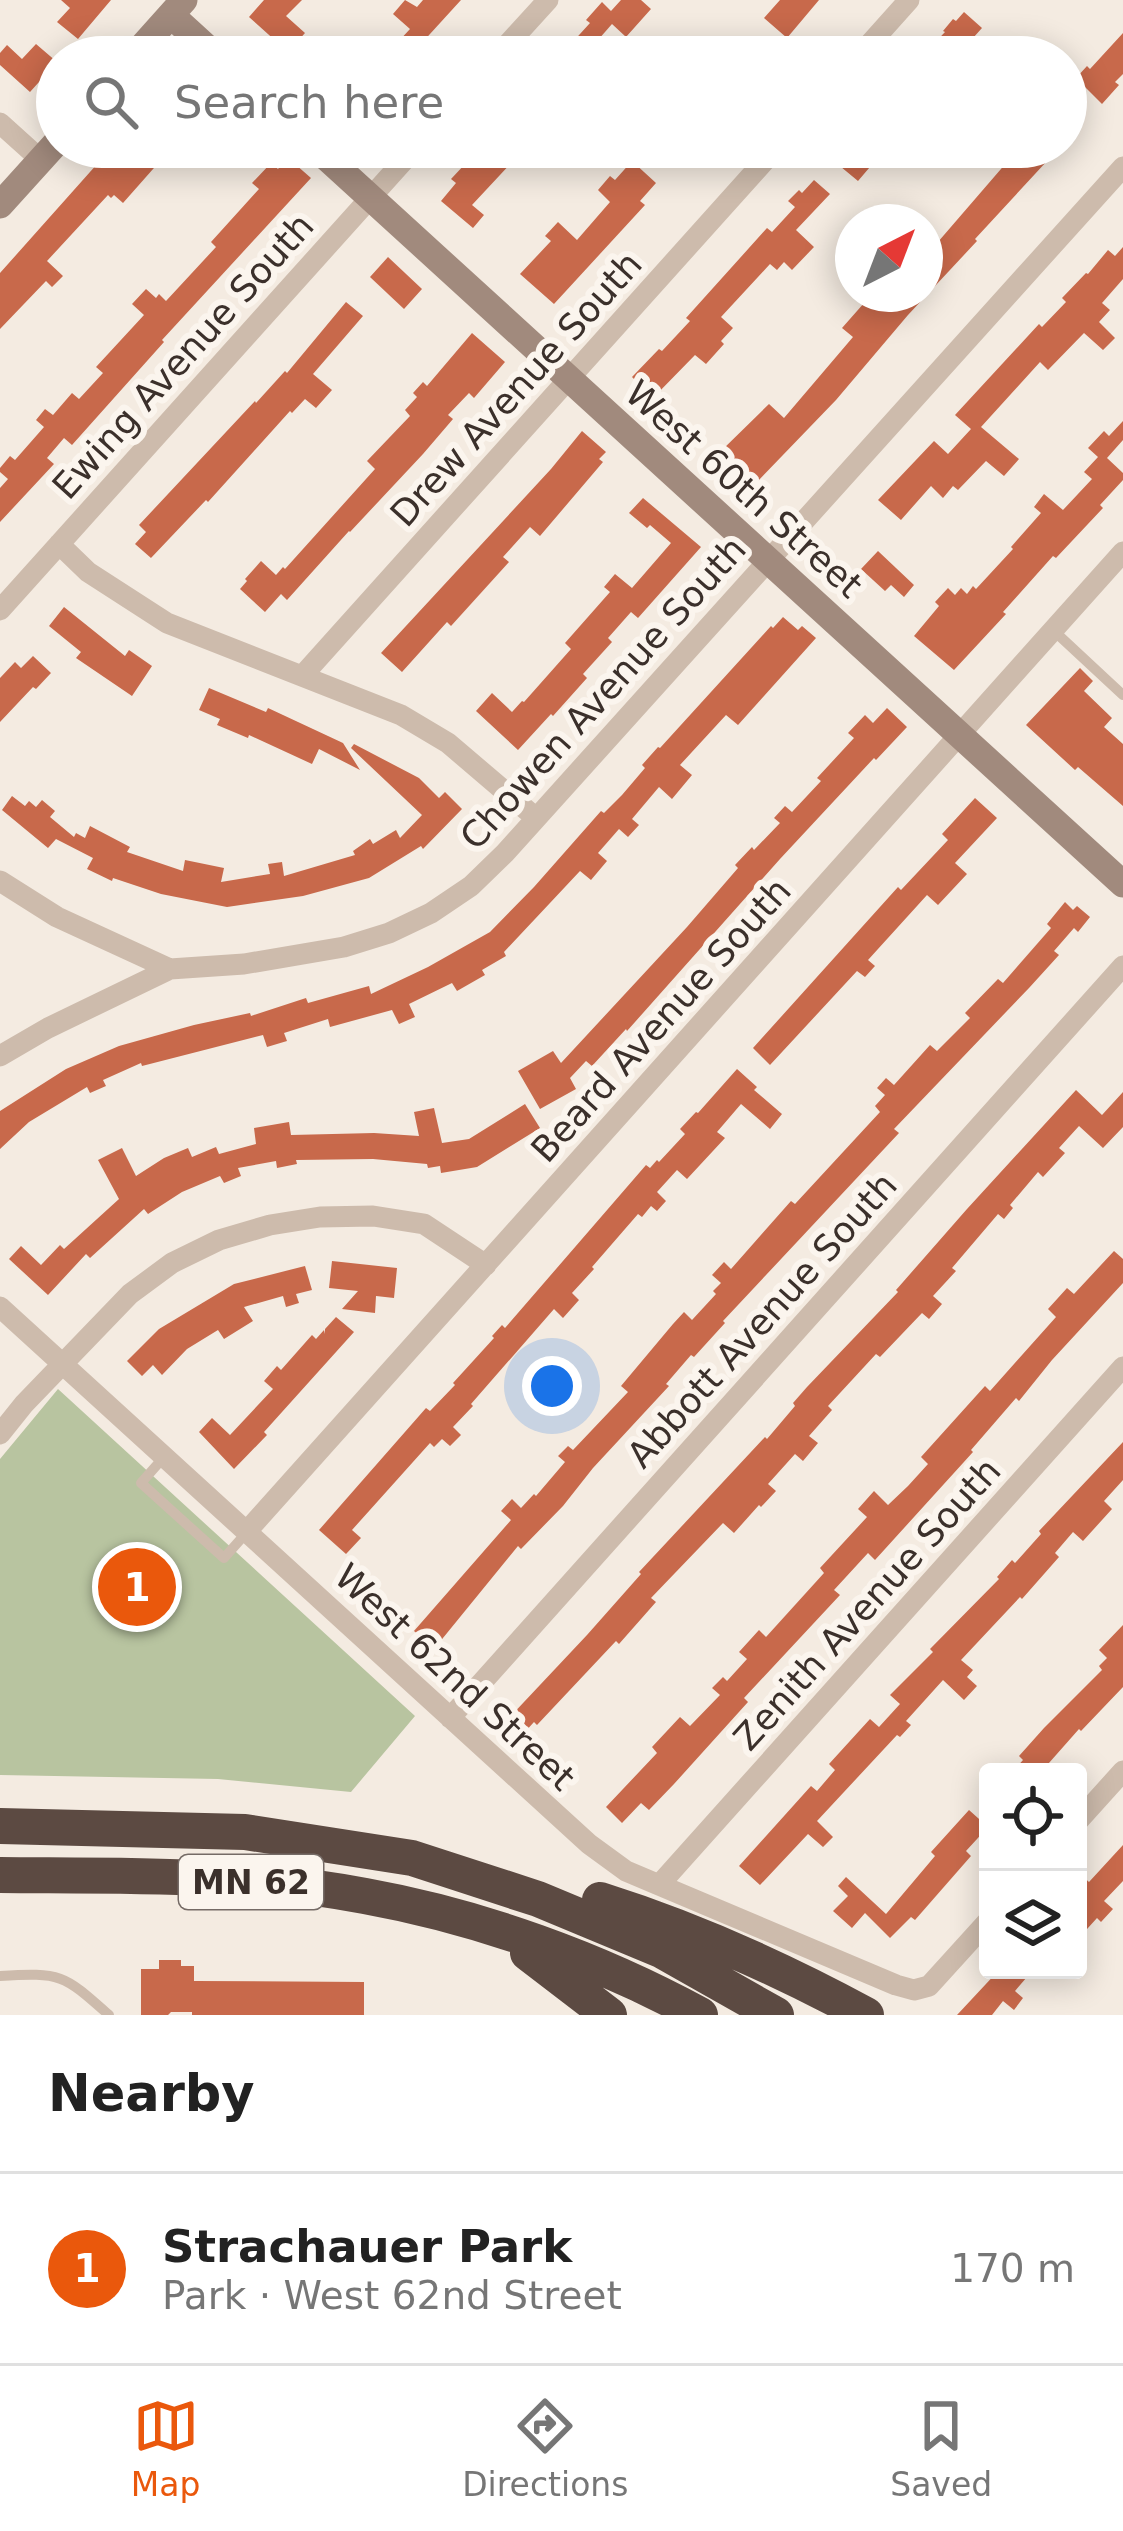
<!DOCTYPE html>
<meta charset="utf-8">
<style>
body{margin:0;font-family:"DejaVu Sans",sans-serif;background:#f6f6f6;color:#222}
.controls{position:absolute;right:36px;bottom:36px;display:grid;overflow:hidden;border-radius:12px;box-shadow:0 6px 30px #0003}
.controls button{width:108px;height:108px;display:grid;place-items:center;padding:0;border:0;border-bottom:3px solid #e0e0e0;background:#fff;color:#222;font:60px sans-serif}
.compass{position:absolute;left:835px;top:204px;width:108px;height:108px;border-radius:50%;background:#fff;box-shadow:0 6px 30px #0003;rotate:42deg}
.you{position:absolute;left:552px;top:1386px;width:42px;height:42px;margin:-30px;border:9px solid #fff;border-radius:50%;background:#1a73e8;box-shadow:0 0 0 18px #1a73e833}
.badge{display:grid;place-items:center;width:78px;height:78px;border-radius:50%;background:#ea580c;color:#fff;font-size:39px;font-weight:700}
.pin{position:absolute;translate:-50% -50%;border:6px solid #fff;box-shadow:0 3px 12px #0006}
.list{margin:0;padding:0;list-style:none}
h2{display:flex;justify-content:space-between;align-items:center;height:156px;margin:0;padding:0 48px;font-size:51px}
h2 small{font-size:39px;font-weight:400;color:#767676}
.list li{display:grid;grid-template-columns:78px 1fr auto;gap:36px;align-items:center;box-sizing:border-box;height:192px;padding:0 48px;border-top:3px solid #e0e0e0}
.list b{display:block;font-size:45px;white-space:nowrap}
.list p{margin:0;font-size:39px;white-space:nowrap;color:#767676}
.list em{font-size:39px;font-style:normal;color:#767676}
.icon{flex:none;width:66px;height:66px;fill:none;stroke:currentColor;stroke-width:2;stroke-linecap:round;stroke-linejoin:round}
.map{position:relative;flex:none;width:1123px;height:2015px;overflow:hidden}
.search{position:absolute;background:#fff;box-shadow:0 6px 30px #0003;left:36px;right:36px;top:36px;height:132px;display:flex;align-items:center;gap:30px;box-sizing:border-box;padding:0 42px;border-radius:66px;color:#767676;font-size:45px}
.sheet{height:348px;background:#fff}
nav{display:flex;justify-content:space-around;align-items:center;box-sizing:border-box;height:168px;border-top:3px solid #e0e0e0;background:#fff;font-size:33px;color:#767676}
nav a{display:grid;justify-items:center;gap:6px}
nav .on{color:#ea580c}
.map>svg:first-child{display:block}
.green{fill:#b8c4a0}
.building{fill:#c8694b}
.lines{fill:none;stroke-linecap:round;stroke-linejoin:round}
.lane{stroke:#cdbbac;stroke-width:10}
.street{stroke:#cdbbac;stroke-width:21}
.secondary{stroke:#a18a7d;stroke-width:27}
.highway{stroke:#5c4a42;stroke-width:36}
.labels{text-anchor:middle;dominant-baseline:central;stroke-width:12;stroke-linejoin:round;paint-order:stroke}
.shield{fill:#fbf5ee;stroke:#756b66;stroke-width:3}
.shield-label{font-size:33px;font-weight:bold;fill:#3b302b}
.street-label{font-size:36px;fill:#3b302b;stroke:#fbf5ee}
</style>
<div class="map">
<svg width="1123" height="2015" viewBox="0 0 1123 2015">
<rect width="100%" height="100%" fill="#f4ebe1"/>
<!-- green -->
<path class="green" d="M58 1389 415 1716 351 1792 218 1779 0 1775V1459Z"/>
<!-- building -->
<path class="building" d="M61 0H111L78 39 57 22 70 8Z
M264 0H302L286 16 305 33 288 52 249 17Z
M405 0 417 7 423 0H461L409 57H384L410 29 393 14Z
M621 0H641L651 9 626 37 612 24 591 48 601 57H559L590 23 586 20 602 2 611 11Z
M780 0H819L787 38 764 18Z
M964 12 982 28 973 38 978 43 968 54 963 49 956 57H921L945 32 943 31 953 19 956 21Z
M1123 33V74L1115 82 1119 85 1102 104 1076 78 1087 66 1090 69Z
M36 44 57 62 30 92 0 65V53L7 45 22 59Z
M116 147H146L161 160 123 203 114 195 111 198 108 195 47 261 63 276 52 287 46 281 0 329V273L98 163 100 165Z
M481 147H526L472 205 484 215 473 228 441 201 456 183 451 179Z
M837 147H887L858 181 829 157Z
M1020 147H1060L975 239 977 241 908 315 836 400 754 485 719 453 769 404 784 418 853 337 842 328 872 294H925V257Z
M632 161 656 183 640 201 645 205 554 304 520 274 551 241 545 236 558 222 577 240 610 202 598 190 610 176 615 180Z
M284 162 291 168 295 164 311 178 162 340 164 342 72 445 64 438 47 458 54 464 0 522V488L8 479 0 472V468L10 456 15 460 44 427 36 420 45 409 53 415 72 393 79 399 103 373 96 367 144 315 132 304 146 289 156 298 159 294 166 301 216 247 211 242 259 189 252 183 271 163 278 169Z
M814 180 830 194 796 230 814 247 792 270 784 262 777 270 770 264 721 317 733 328 721 341 724 344 706 364 695 355 653 398 632 377 659 349 662 351 690 321 686 318 767 228 772 232 795 207 788 201 799 190 802 193Z
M1123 247V279L1102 303 1110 310 1099 322 1115 338 1103 350 1084 333 1048 370 1040 362 981 427 1019 459 1004 476 986 461 958 490 953 486 943 498 931 486 901 520 878 500 934 441 948 454 971 429 955 415 1039 324 1042 327 1066 302 1062 298 1086 273 1088 274 1108 250 1115 256Z
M388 257 422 289 404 309 370 277Z
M346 302 363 316 313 374 332 390 316 408 305 399 292 413 290 411 208 502 206 500 151 558 135 544 146 532 139 525 255 401 256 403 285 371 287 373Z
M472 333 505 362 474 398 469 393 448 415 453 419 423 454 350 532 349 531 287 600 281 594 265 612 240 589 247 581 245 579 261 561 276 575 283 567 285 569 375 469 367 461 410 416 405 410 417 397 413 393 423 382 427 386Z
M1123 421V440L1107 458 1123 473V480L1100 505 1103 508 1056 558 1053 556 1003 612 1006 614 954 670 914 636 939 606 935 602 948 588 955 595 961 588 967 594 973 586 976 589 1013 549 1011 547 1041 513 1034 507 1044 494 1063 510 1092 479 1084 472 1098 457 1088 448 1104 431 1109 436Z
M582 431 606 452 599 459 603 462 540 536 530 527 503 557 509 562 451 626 447 622 402 672 381 653 551 469Z
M643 498 701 547 638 618 631 612 608 638 612 642 583 674 587 678 553 716 551 714 518 750 476 711 492 693 512 712 522 701 524 702 571 649 565 643 610 592 604 587 615 574 632 588 671 543 650 525 647 528 629 513Z
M878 551 914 585 904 597 891 585 885 591 861 569Z
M64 607 125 656 129 650 152 666 132 696 76 658 81 652 49 626Z
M783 617 798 630 802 626 816 638 738 725 726 715 680 765 692 775 672 799 659 787 632 819 639 825 628 837 619 829 598 853 607 861 591 880 580 871 504 952 506 956 482 970 485 975 457 991 452 983 409 1004 415 1017 399 1024 392 1010 330 1027 328 1019 284 1033 287 1041 267 1047 263 1035 142 1066 141 1063 103 1080 106 1086 90 1093 87 1087 29 1122 0 1149V1111L66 1069 119 1046 194 1025 250 1013 251 1016 306 998 308 1003 369 986 371 994 428 967 490 932 534 887 601 811 604 813 622 795 645 768 642 765 658 747 660 748 771 626 773 628Z
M33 656 51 673 36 689 33 687 0 722V678L15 662 21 668Z
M1080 668 1093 681 1084 691 1112 718 1104 727 1123 744V806L1078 767 1075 770 1026 725Z
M209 688 266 712 268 708 343 743 360 770 319 749 312 764 249 735 248 738 217 725 220 719 199 710Z
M887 708 907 727 876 760 874 758 780 859 627 1031 626 1029 592 1066 586 1061 570 1078 576 1089 540 1109 518 1071 553 1051 561 1063 687 927 738 868 735 865 752 847 754 850 780 823 774 818 785 806 792 812 821 781 817 778 854 738 848 733 865 715 873 723Z
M354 744 419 778 439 798 445 792 462 809 423 849 421 846 369 878 303 896 227 907 161 894 113 878 112 881 87 869 93 858 56 839 48 848 2 810 12 796 25 806 29 801 36 807 42 800 55 811 50 817 74 837 76 833 85 838 90 826 130 847 127 852 183 871 185 860 224 868 221 882 270 874 268 864 282 862 284 876 355 855 353 851 370 839 373 844 396 830 400 838 422 815 351 748Z
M975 798 997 818 955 863 967 874 938 905 927 895 868 960 875 966 865 977 857 971 770 1065 753 1048 898 887 901 890 948 840 942 834Z
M1065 902 1073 910 1077 906 1090 917 1078 932 1074 928 1054 951 1059 955 1029 988 894 1129 899 1133 723 1321 725 1323 694 1357 691 1355 666 1384 669 1386 593 1468 563 1506 521 1549 518 1546 434 1649 414 1631 511 1520 501 1511 512 1499 521 1508 534 1494 536 1496 565 1462 558 1456 568 1446 573 1450 628 1392 621 1386 673 1324 684 1312 692 1320 716 1294 713 1291 721 1283 712 1275 724 1262 731 1269 791 1201 795 1204 880 1112 875 1106 885 1095 877 1088 886 1078 894 1085 930 1045 937 1051 970 1018 965 1013 998 979 1003 983 1051 928 1047 924Z
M737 1069 757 1087 754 1090 782 1114 770 1129 741 1104 717 1132 725 1138 687 1179 677 1170 657 1192 666 1201 657 1211 651 1206 642 1217 638 1214 592 1267 594 1269 572 1293 579 1300 563 1318 554 1309 471 1404 473 1406 453 1427 461 1435 450 1446 442 1439 434 1447 430 1443 352 1530 361 1538 346 1554 319 1530 426 1408 430 1411 455 1385 453 1383 494 1338 492 1336 502 1325 505 1328 646 1165 650 1168 657 1160 659 1162 685 1134 680 1129 696 1112 698 1113Z
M1076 1090 1102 1115 1123 1092V1127L1103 1148 1079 1126 1059 1148 1065 1153 1043 1177 1038 1172 1010 1205 1013 1208 1004 1219 998 1214 952 1268 956 1271 933 1296 942 1304 929 1319 922 1313 880 1357 876 1354 828 1406 832 1410 809 1436 818 1443 803 1461 795 1454 768 1484 776 1491 761 1507 759 1505 734 1533 723 1523 651 1598 656 1602 619 1644 616 1641 537 1725 534 1722 524 1733 508 1719 587 1635 641 1574 639 1572 765 1437 767 1439 795 1406 793 1403 807 1387 898 1292 896 1290 967 1209Z
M525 1104 540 1128 477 1167 441 1173 440 1166 428 1168 427 1164 373 1159 296 1160 297 1164 277 1168 276 1161 238 1168 241 1176 224 1183 220 1176 182 1192 148 1214 144 1209 90 1258 86 1254 48 1295 9 1259 21 1246 41 1265 60 1245 64 1249 119 1199 98 1160 122 1148 136 1176 164 1158 188 1148 192 1157 216 1147 219 1154 256 1144 254 1128 289 1122 291 1135 374 1133 419 1136 414 1112 434 1108 442 1143 469 1139Z
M1114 1251 1123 1259V1283L1052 1360 1019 1401 1016 1398 971 1450 973 1452 875 1560 868 1553 834 1590 840 1595 744 1698 748 1702 674 1784 649 1810 641 1803 622 1823 606 1807 657 1753 652 1747 680 1717 690 1726 720 1695 712 1688 723 1677 727 1681 747 1659 739 1652 759 1630 766 1637 824 1573 820 1568 867 1517 858 1509 874 1491 888 1505 908 1486 928 1464 921 1457 985 1386 990 1391 1056 1317 1048 1309 1067 1288 1074 1294Z
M332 1261 397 1268 394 1298 376 1296 375 1313 342 1309 358 1291 329 1288Z
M305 1266 312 1290 296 1294 299 1303 286 1307 283 1296 244 1307 253 1321 224 1339 218 1330 187 1349 162 1375 153 1365 142 1376 127 1361 159 1329 234 1284Z
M336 1317 354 1332 264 1432 267 1435 234 1469 199 1432 212 1418 230 1435 273 1389 264 1381 277 1366 281 1370 312 1335 316 1339 324 1330 325 1334V1329Z
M1123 1442V1480L1104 1501 1112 1509 1083 1541 1073 1532 1055 1553 1059 1557 1022 1599 1020 1597 961 1660 973 1670 967 1677 977 1686 964 1700 943 1680 906 1721 911 1725 900 1737 897 1735 817 1821 833 1837 823 1847 808 1834 760 1885 739 1866 811 1786 817 1791 835 1770 829 1764 870 1719 879 1727 900 1704 890 1695 933 1652 930 1649 999 1579 997 1577 1012 1560 1015 1563 1041 1534 1039 1531Z
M1123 1625V1687L1081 1731 1079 1729 1041 1772H1012L1023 1760 1019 1756 1044 1728 1102 1670 1099 1666 1107 1658 1099 1650Z
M969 1810 988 1827 966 1851 971 1856 915 1920 911 1917 890 1938 865 1913 852 1928 833 1911 848 1896 838 1886 846 1877 886 1914 935 1856 931 1852Z
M1123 1845V1881L1104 1901 1113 1909 1101 1922 1097 1918 1078 1939V1872L1089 1882Z
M159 1960H181V1966H194V1981L364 1982V2015H192V2012H171L168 2015H141V1969H159Z
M999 1970H1033L1015 1991 1023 1998 1014 2010 1003 2001 992 2015H957Z"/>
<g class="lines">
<!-- lane -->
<path class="lane" d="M1053 630 1123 695
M164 1457 141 1483 224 1558 248 1531
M0 1976C62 1972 64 1975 109 2015"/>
<!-- street -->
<path class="street" d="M496 57 548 0
M858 57 909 0
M0 123 41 160
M59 544 88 572 167 623 401 715 448 743 536 818
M0 610 416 147
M303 675 777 147
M0 881 57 917 170 969
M0 1056 48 1028 170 969 244 964 344 947 389 933 431 913 471 886 505 853 1123 167
M0 1307 589 1844 626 1871 896 1985 914 1990 929 1986 988 1921
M0 1434 24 1404 130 1294 172 1263 219 1240 270 1225 320 1217 373 1216 424 1224 486 1265
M248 1530 1123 552
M450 1718 1123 966
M1078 1821 1123 1771
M660 1884 1123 1367"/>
<!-- secondary -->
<path class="secondary" d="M171 15 217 57
M133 57 184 0
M315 147 1123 884
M0 205 57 142"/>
<!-- highway -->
<path class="highway" d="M0 1826 245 1832 412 1858 538 1899 663 1951 776 2015
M0 1875C121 1876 245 1873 365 1896 481 1917 597 1959 700 2015
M600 1900C692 1929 781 1969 866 2015
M528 1953 609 2015"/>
</g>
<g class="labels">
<!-- shield labels -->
<rect class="shield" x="179" y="1855" width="144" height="54" rx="9"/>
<g class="shield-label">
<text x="251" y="1882">MN 62</text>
</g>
<!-- street labels -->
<g class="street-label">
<text transform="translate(183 356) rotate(-48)">Ewing Avenue South</text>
<text transform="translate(516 389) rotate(-48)">Drew Avenue South</text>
<text transform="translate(744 489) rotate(42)">West 60th Street</text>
<text transform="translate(603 693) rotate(-48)">Chowen Avenue South</text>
<text transform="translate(661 1020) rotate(-48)">Beard Avenue South</text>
<text transform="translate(762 1320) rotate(-48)">Abbott Avenue South</text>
<text transform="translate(867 1604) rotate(-48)">Zenith Avenue South</text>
<text transform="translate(455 1677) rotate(43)">West 62nd Street</text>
</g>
</g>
</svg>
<div class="controls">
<button><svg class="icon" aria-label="locate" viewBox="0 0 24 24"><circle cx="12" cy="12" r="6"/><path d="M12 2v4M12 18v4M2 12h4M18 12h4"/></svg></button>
<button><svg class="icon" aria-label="layers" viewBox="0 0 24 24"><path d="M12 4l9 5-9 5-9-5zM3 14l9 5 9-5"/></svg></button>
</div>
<svg class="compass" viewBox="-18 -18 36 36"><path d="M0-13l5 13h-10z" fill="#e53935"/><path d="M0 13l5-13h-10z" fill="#767676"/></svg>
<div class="you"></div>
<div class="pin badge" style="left:137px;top:1587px">1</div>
<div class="search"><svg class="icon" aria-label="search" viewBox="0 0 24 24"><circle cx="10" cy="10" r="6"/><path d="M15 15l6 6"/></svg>Search here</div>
</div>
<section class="sheet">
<h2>Nearby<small></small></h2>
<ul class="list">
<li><span class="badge">1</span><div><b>Strachauer Park</b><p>Park · West 62nd Street</p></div><em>170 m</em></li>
</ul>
</section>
<nav>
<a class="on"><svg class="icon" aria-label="map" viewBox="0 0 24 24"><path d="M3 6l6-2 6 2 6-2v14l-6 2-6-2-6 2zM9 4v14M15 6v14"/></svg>Map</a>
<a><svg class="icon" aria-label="directions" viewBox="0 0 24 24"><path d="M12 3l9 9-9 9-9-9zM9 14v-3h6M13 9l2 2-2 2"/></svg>Directions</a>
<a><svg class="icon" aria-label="saved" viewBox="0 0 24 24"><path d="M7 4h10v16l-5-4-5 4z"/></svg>Saved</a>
</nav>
